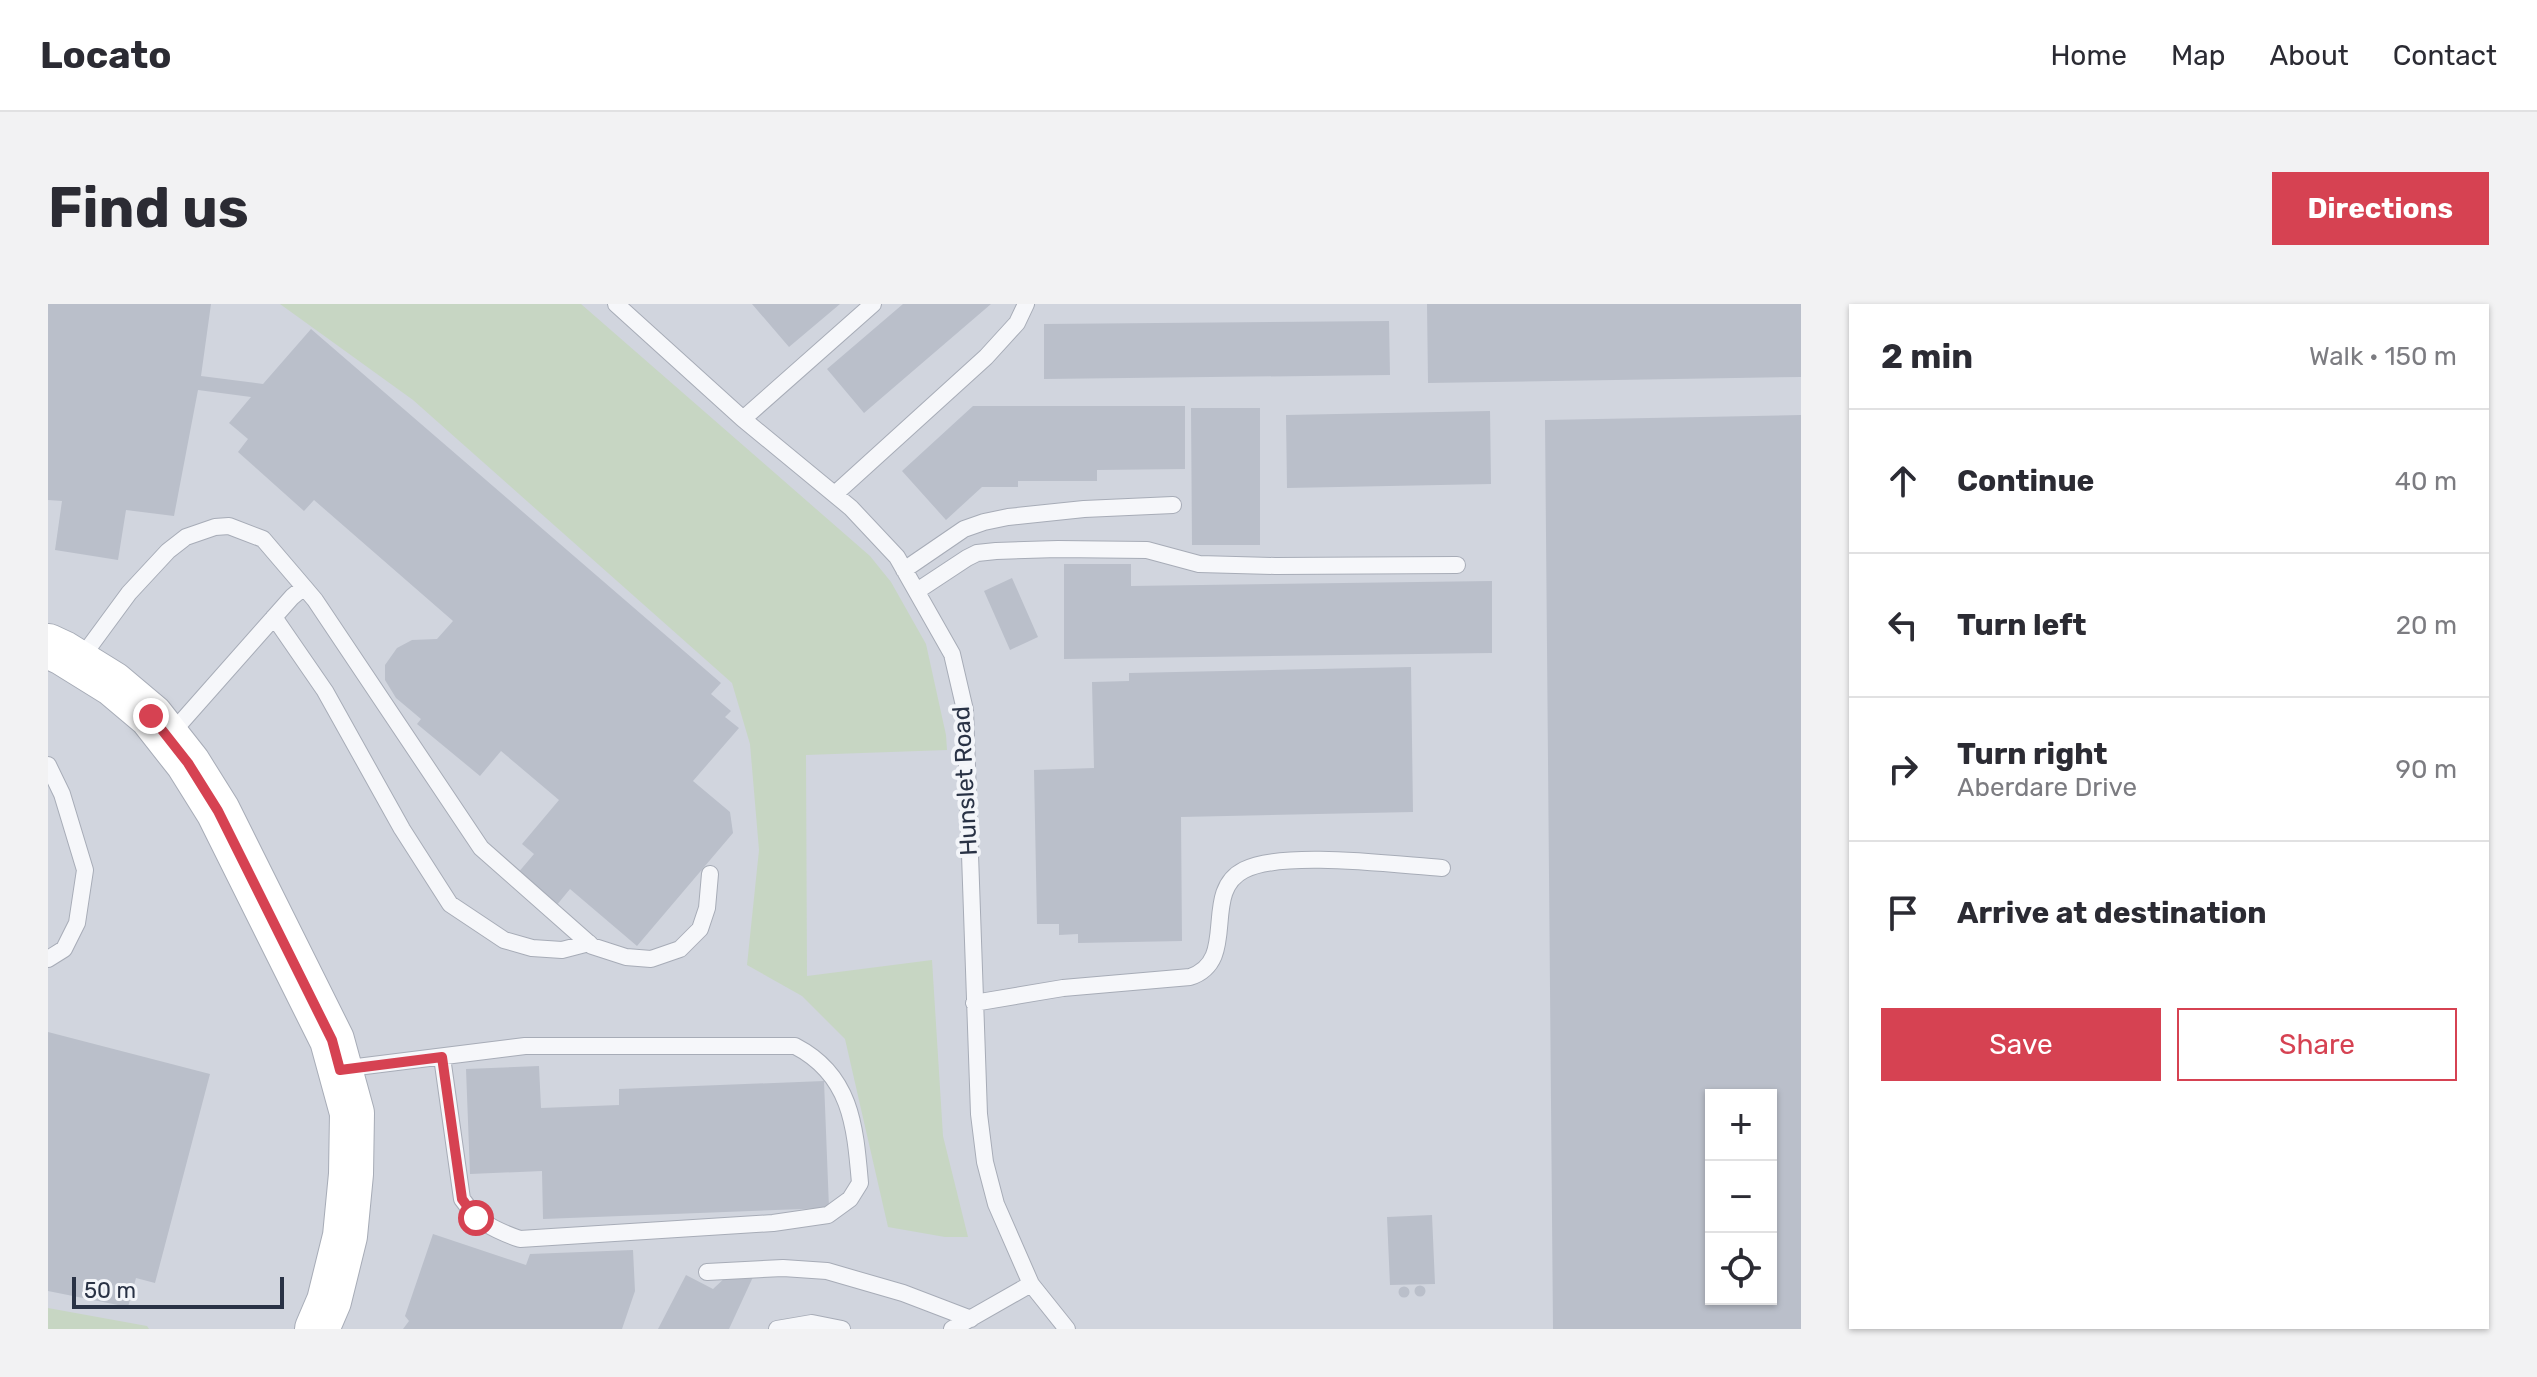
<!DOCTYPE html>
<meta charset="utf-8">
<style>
body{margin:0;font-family:Rubik,sans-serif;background:#f2f2f3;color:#2b2b33}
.controls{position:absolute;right:24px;bottom:24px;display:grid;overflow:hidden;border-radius:0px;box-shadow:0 2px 6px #0004}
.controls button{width:72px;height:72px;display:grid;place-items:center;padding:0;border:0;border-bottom:2px solid #e1e1e2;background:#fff;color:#2b2b33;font:40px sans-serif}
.scale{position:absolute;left:24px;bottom:20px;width:212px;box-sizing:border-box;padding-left:8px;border:4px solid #293245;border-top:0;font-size:22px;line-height:28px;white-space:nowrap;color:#293245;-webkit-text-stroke:6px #f3f5f9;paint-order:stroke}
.stop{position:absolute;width:24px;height:24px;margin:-18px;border:6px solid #d64252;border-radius:50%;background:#fff}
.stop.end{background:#d64252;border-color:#fff;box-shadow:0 2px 8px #0008}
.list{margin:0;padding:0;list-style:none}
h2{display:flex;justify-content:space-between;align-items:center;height:104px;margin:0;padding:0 32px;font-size:34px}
h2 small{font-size:26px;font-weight:400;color:#7c7c81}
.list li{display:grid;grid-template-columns:52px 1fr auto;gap:24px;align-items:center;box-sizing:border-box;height:144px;padding:0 32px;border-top:2px solid #e1e1e2}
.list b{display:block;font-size:30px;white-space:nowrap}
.list p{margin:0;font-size:26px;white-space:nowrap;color:#7c7c81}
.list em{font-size:26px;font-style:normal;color:#7c7c81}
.actions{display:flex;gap:16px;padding:24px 32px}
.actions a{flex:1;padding:18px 0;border:2px solid #d64252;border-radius:0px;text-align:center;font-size:28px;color:#d64252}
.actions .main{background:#d64252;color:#fff}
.icon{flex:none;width:44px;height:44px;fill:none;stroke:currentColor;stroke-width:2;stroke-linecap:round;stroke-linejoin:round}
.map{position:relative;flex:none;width:1753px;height:1025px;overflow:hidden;border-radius:0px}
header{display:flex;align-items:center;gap:48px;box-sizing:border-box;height:112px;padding:0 40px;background:#fff;border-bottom:2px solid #e1e1e2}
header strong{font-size:38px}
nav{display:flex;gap:44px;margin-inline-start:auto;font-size:28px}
.intro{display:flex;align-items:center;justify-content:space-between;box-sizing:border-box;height:192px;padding:0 48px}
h1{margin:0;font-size:56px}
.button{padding:20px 36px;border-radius:0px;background:#d64252;color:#fff;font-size:28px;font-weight:700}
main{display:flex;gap:48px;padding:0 48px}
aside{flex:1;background:#fff;border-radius:0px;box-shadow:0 2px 6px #0004}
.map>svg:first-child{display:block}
.built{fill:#d1d5de;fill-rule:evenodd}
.green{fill:#c7d6c3}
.building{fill:#babfca;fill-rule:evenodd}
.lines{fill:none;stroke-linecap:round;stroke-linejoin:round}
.lane-casing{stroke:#a7acb7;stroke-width:18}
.secondary-casing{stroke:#a7acb7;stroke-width:46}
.lane{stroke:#f6f7fa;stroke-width:16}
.secondary{stroke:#fff;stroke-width:44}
.route{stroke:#d64252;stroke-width:10}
.labels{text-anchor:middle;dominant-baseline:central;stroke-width:8;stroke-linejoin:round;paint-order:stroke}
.street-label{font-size:24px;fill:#293245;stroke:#f3f5f9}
</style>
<header>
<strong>Locato</strong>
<nav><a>Home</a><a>Map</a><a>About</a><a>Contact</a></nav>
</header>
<div class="intro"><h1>Find us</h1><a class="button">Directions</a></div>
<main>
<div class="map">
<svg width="1753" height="1025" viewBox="0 0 1753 1025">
<rect width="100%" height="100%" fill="#e3e6ec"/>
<!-- built -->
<path class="built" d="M0 0H1753V1025H0ZM1663 791H1723V995H1663Z"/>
<!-- green -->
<path class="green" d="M232 0H533L822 252 843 278 878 340 898 431 899 446 758 451 759 672 884 656 895 832 920 933H897L840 923 797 735 754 692 699 661 711 546 702 440 684 379 365 96Z
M0 1004 99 1022 101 1025H0Z"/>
<!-- building -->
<path class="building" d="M0 0H163L153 72 215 80 263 25 673 379 663 390 683 407 677 413 691 424 645 477 682 508 685 529 589 642 522 585 508 602 469 570 486 550 474 540 511 496 453 447 432 472 369 420 373 415 348 394 337 376V361L349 344 364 336 389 335 405 317 266 196 256 207 190 148 200 135 181 119 203 93 150 86 126 212 78 206 70 256 7 246 14 197 0 196Z
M704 0H792L741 43Z
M855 0H943L816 109 779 65Z
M1379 0H1753V73L1380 79Z
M1341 17 1342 71 996 75V20Z
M925 102H1137V165L1049 166V177H970V183H934L898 216 854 167Z
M1143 104H1212V241H1144Z
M1442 107 1443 180 1239 184 1238 111Z
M1753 111V1025H1505L1497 116ZM1663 791H1723V995H1663Z
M1016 260H1083V282L1444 277V349L1016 355Z
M964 274 990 333 962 346 936 287Z
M1363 363 1365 508 1133 513 1134 637 1030 639V630L1011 631V620H989L986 466 1046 464 1044 378 1081 377V369Z
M0 728 162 770 107 979 88 974 80 1003 0 987Z
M491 762 493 804 571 801V785L776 777 781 904 495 915 494 867 422 870 418 765Z
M1384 911 1387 980 1342 981 1339 913Z
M385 930 478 961 482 950 585 946 587 987 574 1025H355L361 1017 357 1012Z
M638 971 665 985 679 972 705 973 681 1025H610Z
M1366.5 987a5.5 5.5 0 1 1 11 0a5.5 5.5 0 1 1-11 0Z
M1350.5 988a5.5 5.5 0 1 1 11 0a5.5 5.5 0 1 1-11 0Z"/>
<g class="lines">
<!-- lane casing -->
<g class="lane-casing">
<path id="lane" d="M568 0 695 115 803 204 849 253 904 350 917 406 931 810 937 858 948 900 983 980 1019 1025
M695 115 825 0
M787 190 938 53 969 19 978 0
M856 266 916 225 936 218 960 213 1036 205 1125 201
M869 287 919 254 929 249 948 247 1010 245 1099 246 1151 260 1227 262 1409 261
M226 313 277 387 354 525 402 600 456 636 484 644 514 646 541 639
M31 357 81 289 120 247 138 233 167 223 181 222 215 235 256 283
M121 432 244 293 256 283 267 296 433 544 544 642 578 653 603 655 632 645 652 625 659 604 662 570
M0 461 14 490 37 566 29 619 16 645 0 655
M926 699 1015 684 1142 673C1192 657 1152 588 1196 566 1235 546 1348 561 1394 564
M293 765 477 742H747C803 771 807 821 812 879L802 895 780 911 725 919 472 935C446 926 430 918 414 895L394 753
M659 968 735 964 779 967 855 989 923 1015
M729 1025 764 1019 794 1025
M904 1025 983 980"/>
</g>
<!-- secondary casing -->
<g class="secondary-casing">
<path id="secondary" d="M0 342 15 349 65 380 103 412 140 459 170 507 284 736 304 809 303 870 297 932 281 997 269 1025"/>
</g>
<!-- lane -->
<use href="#lane" class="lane"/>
<!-- secondary -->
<use href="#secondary" class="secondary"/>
</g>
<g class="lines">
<!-- route -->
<path class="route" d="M103 412 140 459 170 507 284 736 292 766 394 753 414 895 428 914"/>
</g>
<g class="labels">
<!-- street labels -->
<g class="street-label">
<text transform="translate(917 477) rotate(-93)">Hunslet Road</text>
</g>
</g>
</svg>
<div class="controls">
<button>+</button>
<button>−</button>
<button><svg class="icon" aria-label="locate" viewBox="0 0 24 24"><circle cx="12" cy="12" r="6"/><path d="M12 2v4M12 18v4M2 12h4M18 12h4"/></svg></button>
</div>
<div class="scale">50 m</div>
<div class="stop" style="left:428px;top:914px"></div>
<div class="stop end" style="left:103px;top:412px"></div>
</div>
<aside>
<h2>2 min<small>Walk · 150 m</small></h2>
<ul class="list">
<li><svg class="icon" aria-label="ahead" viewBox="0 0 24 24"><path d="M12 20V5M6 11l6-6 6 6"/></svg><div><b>Continue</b></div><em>40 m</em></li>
<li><svg class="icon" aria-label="left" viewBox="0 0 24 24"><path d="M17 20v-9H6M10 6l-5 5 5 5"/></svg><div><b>Turn left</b></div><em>20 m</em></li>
<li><svg class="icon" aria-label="right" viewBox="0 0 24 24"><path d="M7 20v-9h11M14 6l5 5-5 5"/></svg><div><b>Turn right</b><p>Aberdare Drive</p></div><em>90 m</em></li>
<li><svg class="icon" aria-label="arrive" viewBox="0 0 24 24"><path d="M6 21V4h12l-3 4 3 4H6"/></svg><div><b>Arrive at destination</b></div></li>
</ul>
<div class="actions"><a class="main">Save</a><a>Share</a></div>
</aside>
</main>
